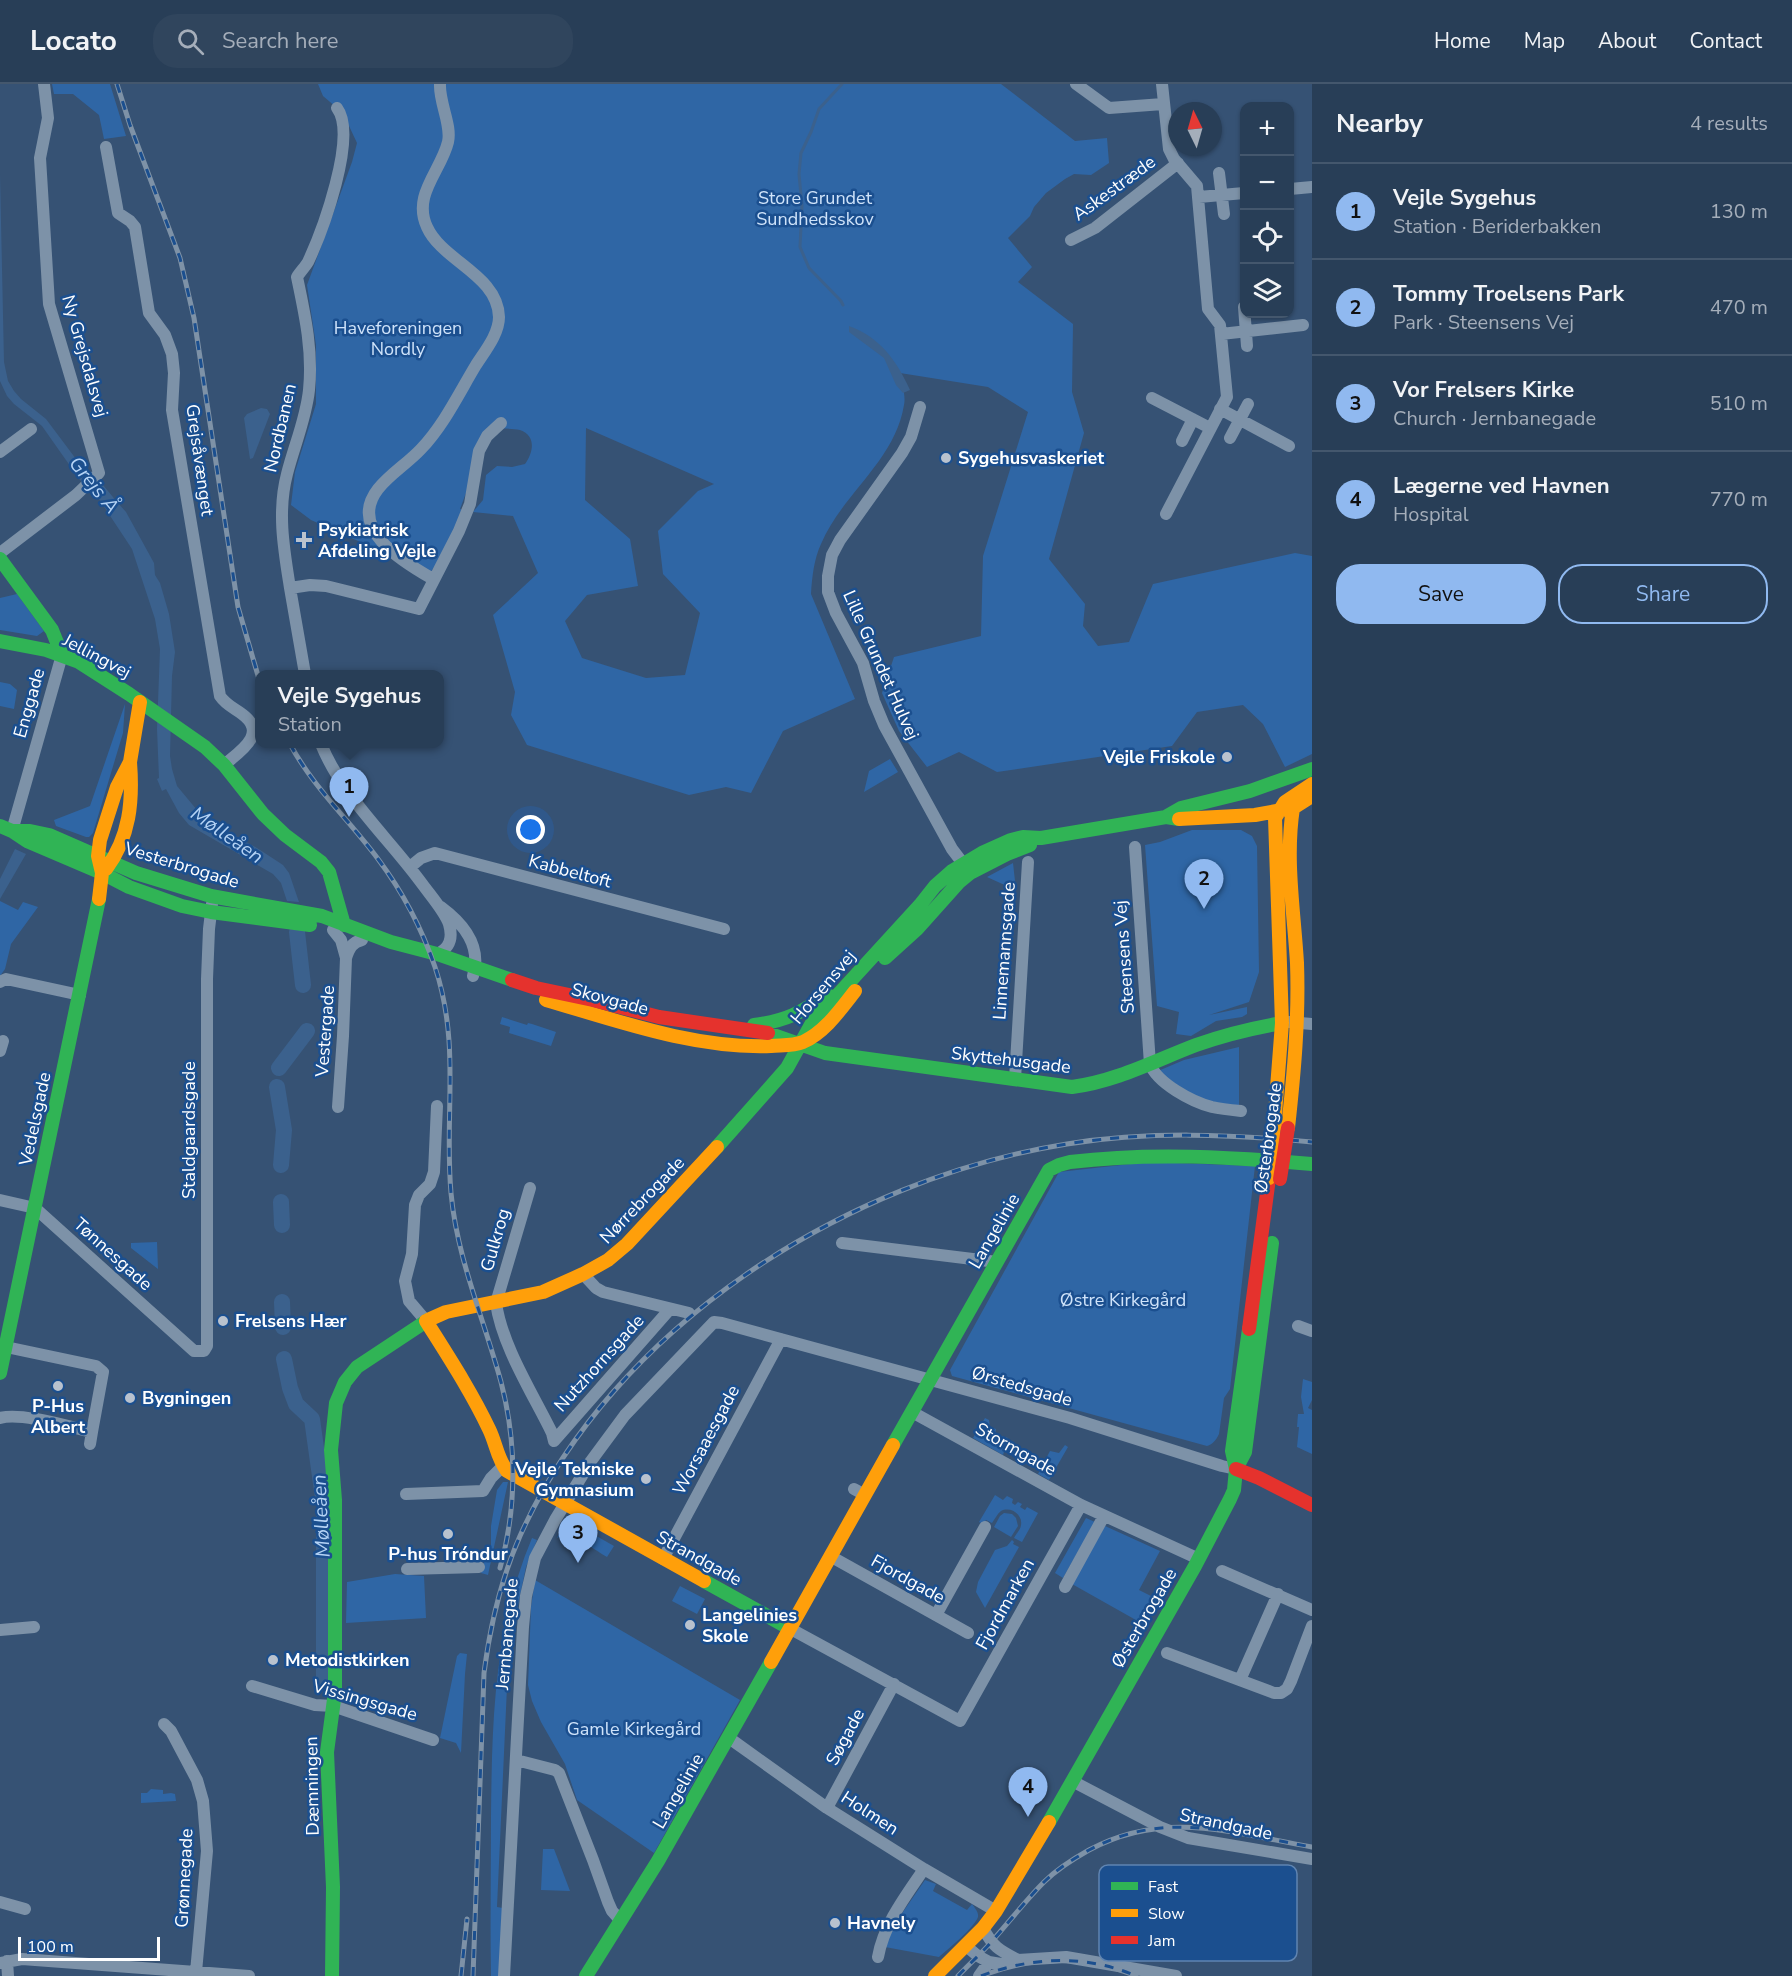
<!DOCTYPE html>
<meta charset="utf-8">
<style>
body{margin:0;font-family:"Nunito Sans",sans-serif;background:#30455d;color:#f1f3f6}
.controls{position:absolute;right:18px;top:18px;display:grid;overflow:hidden;border-radius:12px;box-shadow:0 2px 4px #0004}
.controls button{width:54px;height:54px;display:grid;place-items:center;padding:0;border:0;border-bottom:2px solid #44576d;background:#283e57;color:#f1f3f6;font:30px sans-serif}
.compass{position:absolute;left:1168px;top:18px;width:54px;height:54px;border-radius:50%;background:#283e57;box-shadow:0 2px 4px #0004;rotate:355deg}
.scale{position:absolute;left:18px;bottom:15px;width:142px;box-sizing:border-box;padding-left:6px;border:3px solid #fff;border-top:0;font-size:16px;line-height:21px;white-space:nowrap;color:#fff;-webkit-text-stroke:4px #1b4f8f;paint-order:stroke}
.you{position:absolute;left:531px;top:746px;width:21px;height:21px;margin:-15px;border:4px solid #fff;border-radius:50%;background:#1a73e8;box-shadow:0 0 0 9px #1a73e833}
.badge{display:grid;place-items:center;width:39px;height:39px;border-radius:50%;background:#90b9f0;color:#111;font-size:20px;font-weight:700}
.pin{position:absolute;translate:-50% -50px;filter:drop-shadow(0 2px 3px #0008)}
.pin::after{content:'';position:absolute;top:32px;width:21px;height:18px;background:inherit;clip-path:polygon(0 0,100% 0,50% 100%)}
.popup{position:absolute;left:255px;top:586px;width:189px;height:78px;box-sizing:border-box;display:grid;place-content:center;border-radius:12px;background:#283e57;filter:drop-shadow(0 2px 4px #0005);font-size:20px;white-space:nowrap;color:#a5aeba}
.popup b{font-size:22px;color:#f1f3f6}
.popup::after{content:'';position:absolute;left:50%;top:100%;margin-left:-12px;border:12px solid transparent;border-top-color:#283e57}
.list{margin:0;padding:0;list-style:none}
h2{display:flex;justify-content:space-between;align-items:center;height:78px;margin:0;padding:0 24px;font-size:26px}
h2 small{font-size:20px;font-weight:400;color:#a5aeba}
.list li{display:grid;grid-template-columns:39px 1fr auto;gap:18px;align-items:center;box-sizing:border-box;height:96px;padding:0 24px;border-top:2px solid #44576d}
.list b{display:block;font-size:22px;white-space:nowrap}
.list p{margin:0;font-size:20px;white-space:nowrap;color:#a5aeba}
.list em{font-size:20px;font-style:normal;color:#a5aeba}
.actions{display:flex;gap:12px;padding:18px 24px}
.actions a{flex:1;padding:14px 0;border:2px solid #90b9f0;border-radius:24px;text-align:center;font-size:21px;color:#90b9f0}
.actions .main{background:#90b9f0;color:#111}
.icon{flex:none;width:33px;height:33px;fill:none;stroke:currentColor;stroke-width:2;stroke-linecap:round;stroke-linejoin:round}
.map{position:relative;flex:none;width:1312px;height:1892px;overflow:hidden}
header{display:flex;align-items:center;gap:36px;box-sizing:border-box;height:84px;padding:0 30px;background:#283e57;border-bottom:2px solid #44576d}
header strong{font-size:28px}
nav{display:flex;gap:33px;margin-inline-start:auto;font-size:21px}
.search{width:420px;height:54px;background:#30455d;display:flex;align-items:center;gap:15px;box-sizing:border-box;padding:0 21px;border-radius:24px;color:#a5aeba;font-size:22px}
main{display:flex}
aside{flex:1;background:#283e57}
.map>svg:first-child{display:block}
.green{fill:#2f66a5;fill-rule:evenodd}
.water{fill:#3b618d}
.lines{fill:none;stroke-linecap:round;stroke-linejoin:round}
.stream{stroke:#3b618d;stroke-width:3}
.river{stroke:#3b618d;stroke-width:16}
.street{stroke:#7d92a8;stroke-width:12}
.fast{stroke:#30b455;stroke-width:14}
.slow{stroke:#ff9f0a;stroke-width:14}
.jam{stroke:#e5322d;stroke-width:14}
.rail-casing{stroke:#7e92a7;stroke-width:5}
.rail{stroke:#1b4f8f;stroke-width:3;stroke-dasharray:9;stroke-linecap:butt}
.slow-bridge{stroke:#ff9f0a;stroke-width:14}
.jam-bridge{stroke:#e5322d;stroke-width:14}
.poi-dot{fill:#b9c2ce;stroke:#1b4f8f;stroke-width:2}
.labels{text-anchor:middle;dominant-baseline:central;stroke-width:5;stroke-linejoin:round;paint-order:stroke}
.street-label{font-size:18px;fill:#fff;stroke:#1b4f8f}
.park-label{font-size:18px;fill:#cfe3fa;stroke:#1b4f8f}
.poi-label{font-size:18px;font-weight:bold;fill:#fff;stroke:#1b4f8f;text-anchor:start}
.water-label{font-size:20px;font-style:italic;fill:#b5d3f5;stroke:#1b4f8f}
.key{fill:#1b4f8f;stroke:#5f84b1;stroke-width:1.5}
.key-label{font-size:16px;fill:#fff}
</style>
<header>
<strong>Locato</strong>
<div class="search"><svg class="icon" aria-label="search" viewBox="0 0 24 24"><circle cx="10" cy="10" r="6"/><path d="M15 15l6 6"/></svg>Search here</div>
<nav><a>Home</a><a>Map</a><a>About</a><a>Contact</a></nav>
</header>
<main>
<div class="map">
<svg width="1312" height="1892" viewBox="0 0 1312 1892">
<rect width="100%" height="100%" fill="#365274"/>
<!-- green -->
<path class="green" d="M52 0H110L126 52 104 55 99 31 73 10H54Z
M318 0H1001L1075 57 1107 54 1109 79 1091 91 1074 90 1065 95 1046 109 1034 123 1030 132 1008 154 1032 183 1018 198 1073 240 1072 308 1084 349 1049 475 1085 520 1083 542 1098 562 1129 558 1153 500 1295 469 1312 472V670L1285 683 1263 640 1243 621 1197 628 1172 662 997 688 959 668 927 683 899 647 882 609 894 573 981 552 983 472 1028 328 988 303 900 289C902 299 906 312 904 321 895 377 842 410 821 460 814 475 812 493 811 510L855 615 783 647 751 709 726 703 689 711 527 661 511 631 515 608 493 531 538 489 513 432 473 428 430 489 311 436 291 421 295 388 316 320V261L307 201 352 78 357 59 343 29 323 12ZM494 344C501 345 512 344 520 346 537 352 533 369 525 380L512 383 497 382 486 391 483 416 473 428 460 425 469 401ZM586 344 714 400 698 407 658 447 663 490 700 529 685 591 646 594 582 574 565 537 587 511 638 502 630 455 585 416Z
M17 510 44 547 37 552 0 546V514Z
M0 598 10 600 17 606 14 625 0 622Z
M125 620 123 649 93 749 89 753H86L56 742 54 736 90 722Z
M890 675 898 688 864 708 869 687Z
M1192 746H1241L1252 752 1257 762 1259 888 1249 918 1209 931 1247 923V930L1242 933 1216 937 1191 952 1176 950 1179 928 1157 922 1145 761 1160 758Z
M1013 779 1015 797 1009 803 987 793Z
M0 817 18 826 23 818 38 823 11 860 5 885 0 892Z
M502 933 527 941 528 939 532 940 556 948 551 962 509 949 510 943 500 940Z
M1239 963V1023C1200 1018 1189 1011 1158 987L1184 976Z
M1148 1078 1255 1082 1230 1305 1224 1314 1219 1350C1216 1356 1213 1360 1207 1362L952 1292 950 1286 1059 1088Z
M157 1158 158 1185 131 1164V1159Z
M1303 1295 1312 1298V1316L1308 1324 1312 1326V1370L1297 1363 1299 1343H1297L1298 1330H1304L1301 1313Z
M985 1334 989 1336 990 1343 996 1345 995 1350 1008 1354 1003 1371 973 1354Z
M1065 1361 1068 1363 1049 1396 1038 1390 1050 1367 1059 1369Z
M503 1398H508L488 1491 481 1489 484 1478 491 1464V1442L497 1406Z
M995 1411 1003 1416 1007 1412 1013 1415 1012 1419 1015 1421 1018 1418 1022 1420 1020 1423 1025 1426 1027 1423 1038 1429 1022 1458 1014 1454C1016 1450 1021 1445 1021 1441 1023 1430 1010 1422 1001 1427 997 1430 995 1435 992 1439L986 1436 983 1440 979 1438Z
M1004 1429 1012 1430 1016 1434 1018 1442 1011 1453 994 1443 1000 1432Z
M1086 1434 1095 1438 1063 1494 1055 1489Z
M565 1437H570L614 1462 607 1473C595 1466 571 1447 557 1454Z
M1105 1442 1160 1467 1139 1506 1161 1517 1143 1540 1072 1500Z
M532 1454 537 1456 526 1483 517 1526H513L510 1537 497 1823 503 1824 499 1892H491C490 1839 491 1785 491 1732 492 1635 494 1545 532 1454Z
M1012 1456 1014 1458 1013 1460 1019 1463 985 1524 976 1508 978 1498 995 1466 1007 1462Z
M395 1490 424 1492 426 1534 346 1539 347 1498Z
M535 1496 740 1616 654 1769 577 1716 565 1680 541 1638 532 1617 528 1601 531 1523Z
M680 1502 705 1515 697 1530 672 1517Z
M460 1569 467 1570 465 1590 461 1669 456 1659 440 1654 457 1572Z
M151 1705 163 1706V1710L171 1709 175 1710 176 1717 141 1719V1709H147Z
M543 1765H554L570 1807 541 1806Z
M925 1796 936 1800 933 1807 967 1826 972 1820C974 1823 979 1828 978 1833 974 1844 948 1865 939 1873L885 1863 894 1841Z"/>
<!-- water -->
<path class="water" d="M0 90 4 278 8 297 14 307 21 315 46 335 82 383 99 396 117 418 126 428 154 479 155 491 160 499 169 530 175 568 172 592 170 672 172 685 177 702 197 726 213 739 257 764 283 781 289 789 299 818 287 817 281 799 273 790 189 741 179 729 166 705 162 707 157 695 159 694 157 645 160 565 155 535 132 465 95 409 80 396 42 342 14 320 7 312 0 297Z
M849 242C880 253 897 277 910 306L903 309 896 301 884 274 849 248Z
M261 324 267 325 270 330 253 374 250 375 244 334 247 330Z
M15 765 26 770 0 815V795Z"/>
<g class="lines">
<!-- stream -->
<path class="stream" d="M842 0 819 25 811 48 801 69 799 90 802 122 800 163 809 184 841 217 843 221"/>
<!-- river -->
<path class="river" d="M297 848 303 901
M279 984 307 947
M277 1003 284 1046 281 1081
M281 1118 282 1141
M282 1218 283 1243
M284 1275 290 1304 296 1320 312 1335 324 1421V1597"/>
<!-- street -->
<path class="street" d="M1076 0 1109 24 1163 20
M1162 0 1169 65 1174 75 1197 102 1208 225 1220 241 1227 313 1166 430
M106 63 118 129 130 137 135 143 149 229 165 251 172 270 174 289 172 326 220 612C226 621 234 624 242 630 269 650 239 668 224 681
M1219 89 1224 130
M1290 105 1312 103
M1199 113 1244 109
M1071 156 1095 144 1178 79
M1244 223 1247 262
M1221 250 1303 241
M1152 314 1210 344
M920 323 911 353 902 369 840 456 832 471 828 492V508L831 516 836 529 863 579 874 617 884 641 952 765 968 786
M1220 325 1289 362
M1230 354 1248 320
M1182 357 1193 335
M0 368 31 345
M0 469 76 411 99 389 49 220 40 74 48 34 44 0
M433 495C403 478 347 445 378 405 390 390 408 379 421 365 444 341 459 309 476 281 485 267 499 250 499 233 498 191 442 177 427 143 412 111 441 87 448 58 452 41 439 19 440 0
M290 504C284 466 277 428 287 390 294 362 306 335 309 306 313 267 305 231 297 193 300 188 305 183 308 178 322 148 358 52 337 24
M305 590 290 504 310 501 326 502 419 525 459 447 470 420 479 367 487 352 501 339
M321 660C343 714 389 754 423 801 431 812 445 828 449 840 453 854 450 864 437 870
M12 747 62 571
M1135 763 1150 980C1157 999 1192 1018 1212 1023 1221 1025 1231 1026 1241 1027
M410 783 421 774 435 769 724 845
M441 823C464 840 482 862 473 892
M333 846 341 856 346 874 343 952 338 1023
M346 874C349 865 352 858 362 856
M0 898 6 895 80 911
M1289 938 1312 940
M0 967 3 957
M1015 995 1028 778
M530 1104 496 1219C502 1262 533 1310 552 1349L554 1357
M0 1116 35 1124 194 1267H204L207 1262V895L209 845 212 820
M842 1159 997 1178
M583 1190 596 1204 603 1208 689 1229
M426 1237 409 1217 405 1197 412 1170 415 1121 419 1111 430 1100 434 1088 437 1022
M1298 1242 1312 1247
M6 1263 96 1282 103 1288 92 1348
M912 1328 1081 1421 1199 1475
M0 1334C21 1328 70 1343 92 1348L90 1360
M554 1357 670 1225
M854 1405 865 1411
M406 1410 483 1407 491 1394 503 1382
M830 1472 968 1549
M663 1475 781 1255
M407 1485 479 1483
M1222 1487 1312 1526
M1065 1503 1104 1432
M936 1531 985 1443
M789 1544 960 1637 1081 1421
M0 1546 34 1543
M1167 1569 1274 1609H1281L1287 1605 1291 1597 1312 1542
M1240 1596 1278 1510
M252 1602 315 1621 333 1622 433 1656
M164 1640 171 1647 197 1696 203 1717 207 1767 196 1888
M729 1654 827 1724 924 1785 996 1827
M516 1676 555 1686 559 1689 593 1776 608 1818 612 1827 621 1837
M1072 1697 1160 1743 1188 1754 1312 1775
M827 1724 894 1600
M0 1818 25 1825
M983 1844C993 1863 999 1866 1018 1876
M966 1862 978 1872 989 1878 1001 1880 1018 1876 1066 1873 1176 1892
M878 1873C884 1840 905 1813 924 1785
M7 1877 8 1892
M0 1879 22 1875 249 1892
M504 1892 523 1543 526 1512 535 1474 555 1436 591 1377 625 1331 714 1238 722 1239 1070 1334 1222 1382 1236 1385
M979 1892 989 1878"/>
<!-- fast -->
<path class="fast" d="M0 475 52 546 62 571
M0 557 46 566 79 578 129 610 205 663 224 681 263 730 285 751 321 778 329 788 344 841
M1167 732 1181 724 1250 707 1312 685
M0 742 12 747 27 757 102 789 129 803 182 822 211 828 310 841
M12 747H30L49 751 136 789 211 812 322 832 391 858 437 870 512 896
M885 874 917 845 959 798 970 789 1007 770 1030 761
M754 941C785 937 802 929 827 910
M768 949 825 969 1072 1003C1117 997 1154 977 1196 961 1224 951 1253 944 1282 939
M717 1063 787 984 812 939 920 821 935 802 952 787 982 769 1011 756 1023 753 1041 754 1166 733 1179 735
M0 1289 99 815
M893 1361 1049 1086 1059 1081 1070 1078C1151 1068 1231 1073 1312 1080
M1236 1385 1245 1368 1272 1159
M704 1497 789 1544
M1049 1738 1195 1482 1230 1415 1234 1406 1236 1385 1232 1367 1249 1245
M332 1892 333 1803 327 1668 335 1608V1416L331 1366 336 1319 345 1298 357 1283 428 1236
M586 1892 658 1777 771 1578"/>
<!-- slow -->
<path class="slow" d="M1179 735 1255 731 1293 724 1312 712
M106 785C130 753 133 717 130 678
M99 815 102 789 98 772 100 756 117 703 130 678 140 618
M546 916C618 937 695 965 771 962 781 961 793 962 803 958 825 948 840 926 855 907
M1274 1043 1282 939 1275 734 1285 718 1312 700
M1288 1044C1294 989 1299 935 1297 879 1294 828 1285 775 1293 724
M428 1236 446 1228 543 1208 583 1190 608 1176 627 1160 717 1063
M426 1237C448 1272 471 1307 489 1345 496 1359 497 1374 507 1387L704 1497
M771 1578 893 1361
M935 1892 983 1844 996 1827 1049 1738"/>
<!-- jam -->
<path class="jam" d="M512 896 536 904 593 916 659 933 768 949
M1249 1245 1269 1094
M1236 1385 1259 1394 1312 1421"/>
<!-- rail casing -->
<g class="rail-casing">
<path id="rail" d="M117 0 130 41 180 174 194 234 238 523 259 595
M290 660C313 703 349 736 378 775 402 807 422 845 435 883 461 961 444 1031 451 1109 457 1175 484 1235 501 1298 517 1359 517 1424 500 1484
M461 1892 467 1835
M473 1892 484 1589C490 1542 501 1495 520 1452 613 1243 846 1095 1067 1060 1148 1047 1230 1050 1312 1058
M958 1892C969 1880 982 1869 993 1856 1010 1837 1026 1816 1044 1798 1057 1785 1073 1775 1089 1766 1165 1725 1232 1749 1312 1763
M981 1892C1030 1873 1086 1870 1136 1892"/>
</g>
<!-- rail -->
<use href="#rail" class="rail"/>
<!-- slow-bridge -->
<path class="slow-bridge" d="M1269 1094 1274 1043"/>
<!-- jam-bridge -->
<path class="jam-bridge" d="M1280 1095 1288 1044"/>
</g>
<!-- markers -->
<g class="poi-dot">
<circle cx="946" cy="374" r="6"/>
<path d="M301 447h6v6h6v6h-6v6h-6v-6h-6v-6h6z"/>
<circle cx="1227" cy="673" r="6"/>
<circle cx="223" cy="1237" r="6"/>
<circle cx="58" cy="1302" r="6"/>
<circle cx="130" cy="1314" r="6"/>
<circle cx="646" cy="1395" r="6"/>
<circle cx="448" cy="1450" r="6"/>
<circle cx="690" cy="1541" r="6"/>
<circle cx="273" cy="1576" r="6"/>
<circle cx="835" cy="1839" r="6"/>
</g>
<g class="labels">
<!-- street labels -->
<g class="street-label">
<text transform="translate(1114 104) rotate(-36)">Askestræde</text>
<text transform="translate(85 272) rotate(74)">Ny Grejsdalsvej</text>
<text transform="translate(280 344) rotate(-77)">Nordbanen</text>
<text transform="translate(200 376) rotate(82)">Grejsåvænget</text>
<text transform="translate(97 572) rotate(28)">Jellingvej</text>
<text transform="translate(881 581) rotate(66)">Lille Grundet Hulvej</text>
<text transform="translate(29 619) rotate(-74)">Enggade</text>
<text transform="translate(182 781) rotate(17)">Vesterbrogade</text>
<text transform="translate(570 787) rotate(15)">Kabbeltoft</text>
<text transform="translate(1004 867) rotate(-86)">Linnemannsgade</text>
<text transform="translate(1124 873) rotate(-94)">Steensens Vej</text>
<text transform="translate(823 903) rotate(-50)">Horsensvej</text>
<text transform="translate(610 915) rotate(15)">Skovgade</text>
<text transform="translate(325 947) rotate(-86)">Vestergade</text>
<text transform="translate(1011 976) rotate(7)">Skyttehusgade</text>
<text transform="translate(35 1035) rotate(-78)">Vedelsgade</text>
<text transform="translate(189 1046) rotate(-90)">Staldgaardsgade</text>
<text transform="translate(1268 1054) rotate(-82)">Østerbrogade</text>
<text transform="translate(642 1116) rotate(-46)">Nørrebrogade</text>
<text transform="translate(994 1147) rotate(-60)">Langelinie</text>
<text transform="translate(495 1156) rotate(-74)">Gulkrog</text>
<text transform="translate(113 1170) rotate(42)">Tønnesgade</text>
<text transform="translate(599 1279) rotate(-48)">Nutzhornsgade</text>
<text transform="translate(1022 1302) rotate(16)">Ørstedsgade</text>
<text transform="translate(706 1356) rotate(-62)">Worsaaesgade</text>
<text transform="translate(1016 1365) rotate(29)">Stormgade</text>
<text transform="translate(699 1474) rotate(29)">Strandgade</text>
<text transform="translate(908 1495) rotate(29)">Fjordgade</text>
<text transform="translate(1005 1520) rotate(-61)">Fjordmarken</text>
<text transform="translate(1144 1534) rotate(-60)">Østerbrogade</text>
<text transform="translate(507 1550) rotate(-85)">Jernbanegade</text>
<text transform="translate(365 1616) rotate(16)">Vissingsgade</text>
<text transform="translate(845 1653) rotate(-62)">Søgade</text>
<text transform="translate(312 1702) rotate(-91)">Dæmningen</text>
<text transform="translate(678 1707) rotate(-60)">Langelinie</text>
<text transform="translate(870 1729) rotate(33)">Holmen</text>
<text transform="translate(1226 1740) rotate(12)">Strandgade</text>
<text transform="translate(184 1794) rotate(-87)">Grønnegade</text>
</g>
<!-- park labels -->
<g class="park-label">
<text x="815" y="114">Store Grundet<tspan x="815" dy="21">Sundhedsskov</tspan></text>
<text x="398" y="244">Haveforeningen<tspan x="398" dy="21">Nordly</tspan></text>
<text x="1123" y="1216">Østre Kirkegård</text>
<text x="634" y="1645">Gamle Kirkegård</text>
</g>
<!-- poi labels -->
<g class="poi-label">
<text x="958" y="374">Sygehusvaskeriet</text>
<text x="318" y="446">Psykiatrisk<tspan x="318" dy="21">Afdeling Vejle</tspan></text>
<text x="1215" y="673" text-anchor="end">Vejle Friskole</text>
<text x="235" y="1237">Frelsens Hær</text>
<text x="142" y="1314">Bygningen</text>
<text x="58" y="1322" text-anchor="middle">P-Hus<tspan x="58" dy="21">Albert</tspan></text>
<text x="634" y="1385" text-anchor="end">Vejle Tekniske<tspan x="634" dy="21">Gymnasium</tspan></text>
<text x="448" y="1470" text-anchor="middle">P-hus Tróndur</text>
<text x="702" y="1531">Langelinies<tspan x="702" dy="21">Skole</tspan></text>
<text x="285" y="1576">Metodistkirken</text>
<text x="847" y="1839">Havnely</text>
</g>
<!-- water labels -->
<g class="water-label">
<text transform="translate(94 401) rotate(51)">Grejs Å</text>
<text transform="translate(227 751) rotate(35)">Mølleåen</text>
<text transform="translate(321 1432) rotate(-93)">Mølleåen</text>
</g>
</g>
<!-- legend -->
<rect x="1099" y="1781" width="198" height="96" rx="9" class="key"/>
<rect x="1111" y="1798" width="27" height="8" fill="#30b455"/>
<rect x="1111" y="1825" width="27" height="8" fill="#ff9f0a"/>
<rect x="1111" y="1852" width="27" height="8" fill="#e5322d"/>
<g class="key-label">
<text x="1148" y="1808">Fast</text>
<text x="1148" y="1835">Slow</text>
<text x="1148" y="1862">Jam</text>
</g>
</svg>
<div class="controls">
<button>+</button>
<button>−</button>
<button><svg class="icon" aria-label="locate" viewBox="0 0 24 24"><circle cx="12" cy="12" r="6"/><path d="M12 2v4M12 18v4M2 12h4M18 12h4"/></svg></button>
<button><svg class="icon" aria-label="layers" viewBox="0 0 24 24"><path d="M12 4l9 5-9 5-9-5zM3 14l9 5 9-5"/></svg></button>
</div>
<svg class="compass" viewBox="-18 -18 36 36"><path d="M0-13l5 13h-10z" fill="#e53935"/><path d="M0 13l5-13h-10z" fill="#a5aeba"/></svg>
<div class="scale">100 m</div>
<div class="you"></div>
<div class="pin badge" style="left:349px;top:733px">1</div>
<div class="popup"><b>Vejle Sygehus</b>Station</div>
<div class="pin badge" style="left:1204px;top:825px">2</div>
<div class="pin badge" style="left:578px;top:1479px">3</div>
<div class="pin badge" style="left:1028px;top:1733px">4</div>
</div>
<aside>
<h2>Nearby<small>4 results</small></h2>
<ul class="list">
<li><span class="badge">1</span><div><b>Vejle Sygehus</b><p>Station · Beriderbakken</p></div><em>130 m</em></li>
<li><span class="badge">2</span><div><b>Tommy Troelsens Park</b><p>Park · Steensens Vej</p></div><em>470 m</em></li>
<li><span class="badge">3</span><div><b>Vor Frelsers Kirke</b><p>Church · Jernbanegade</p></div><em>510 m</em></li>
<li><span class="badge">4</span><div><b>Lægerne ved Havnen</b><p>Hospital</p></div><em>770 m</em></li>
</ul>
<div class="actions"><a class="main">Save</a><a>Share</a></div>
</aside>
</main>
